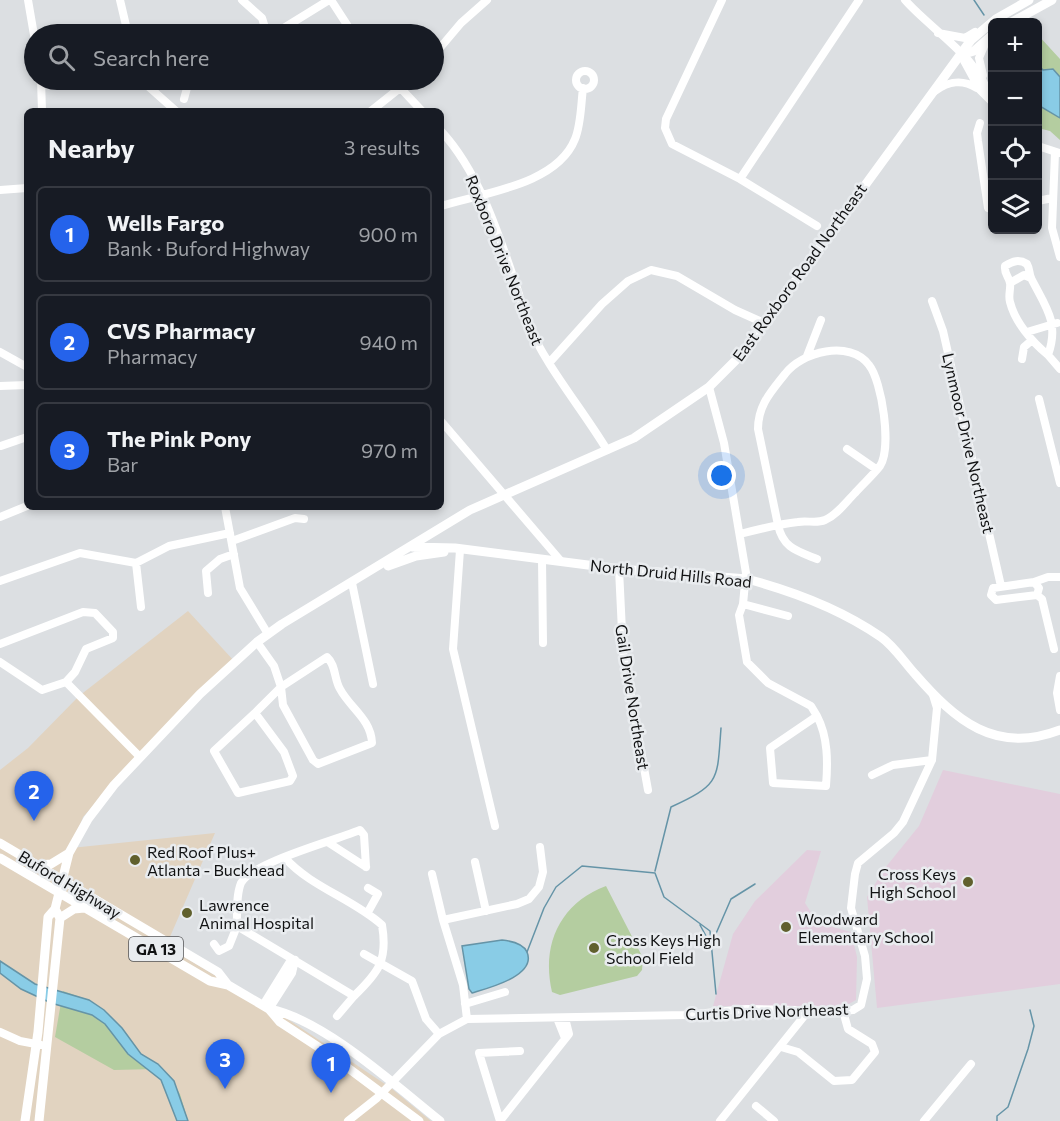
<!DOCTYPE html>
<meta charset="utf-8">
<style>
body{margin:0;font-family:Commissioner,sans-serif;background:#242831;color:#f1f3f6}
.controls{position:absolute;right:18px;top:18px;display:grid;overflow:hidden;border-radius:9px;box-shadow:0 3px 9px #0003}
.controls button{width:54px;height:54px;display:grid;place-items:center;padding:0;border:0;border-bottom:2px solid #363941;background:#171b24;color:#f1f3f6;font:30px sans-serif}
.you{position:absolute;left:722px;top:476px;width:21px;height:21px;margin:-15px;border:4px solid #fff;border-radius:50%;background:#1a73e8;box-shadow:0 0 0 9px #1a73e833}
.badge{display:grid;place-items:center;width:39px;height:39px;border-radius:50%;background:#2563eb;color:#fff;font-size:20px;font-weight:700}
.pin{position:absolute;translate:-50% -50px;filter:drop-shadow(0 2px 3px #0008)}
.pin::after{content:'';position:absolute;top:32px;width:21px;height:18px;background:inherit;clip-path:polygon(0 0,100% 0,50% 100%)}
.list{margin:0;padding:0;list-style:none}
h2{display:flex;justify-content:space-between;align-items:center;height:78px;margin:0;padding:0 24px;font-size:26px}
h2 small{font-size:20px;font-weight:400;color:#9ea1a6}
.list li{display:grid;grid-template-columns:39px 1fr auto;gap:18px;align-items:center;box-sizing:border-box;height:96px;margin:0 12px 12px;padding:0 12px;border:2px solid #363941;border-radius:9px}
.list b{display:block;font-size:22px;white-space:nowrap}
.list p{margin:0;font-size:20px;white-space:nowrap;color:#9ea1a6}
.list em{font-size:20px;font-style:normal;color:#9ea1a6}
.icon{flex:none;width:33px;height:33px;fill:none;stroke:currentColor;stroke-width:2;stroke-linecap:round;stroke-linejoin:round}
.map{position:relative;flex:none;width:1060px;height:1121px;overflow:hidden}
.search{position:absolute;background:#171b24;box-shadow:0 3px 9px #0003;left:24px;top:24px;width:420px;height:66px;display:flex;align-items:center;gap:15px;box-sizing:border-box;padding:0 21px;border-radius:33px;color:#9ea1a6;font-size:22px}
.panel{position:absolute;background:#171b24;box-shadow:0 3px 9px #0003;left:24px;top:108px;width:420px;height:402px;border-radius:9px}
.map>svg:first-child{display:block}
.commercial{fill:#e1d3c0}
.education{fill:#e2cedd}
.green{fill:#b4cda0}
.water{fill:#89cce6;stroke:#6594a7;stroke-width:1.5}
.lines{fill:none;stroke-linecap:round;stroke-linejoin:round}
.stream{stroke:#6594a7;stroke-width:1.5}
.minor{stroke:#fff;stroke-width:8}
.major{stroke:#fff;stroke-width:9}
.poi-dot{fill:#60602d;stroke:#e9ecef;stroke-width:2}
.labels{text-anchor:middle;dominant-baseline:central;stroke-width:5;stroke-linejoin:round;paint-order:stroke}
.shield{fill:#e9ecef;stroke:#525355;stroke-width:1.5}
.shield-label{font-size:15px;font-weight:bold;fill:#111213}
.street-label{font-size:16px;fill:#111213;stroke:#e9ecef}
.poi-label{font-size:16px;fill:#111213;stroke:#e9ecef;text-anchor:start}
</style>
<div class="map">
<svg width="1060" height="1121" viewBox="0 0 1060 1121">
<rect width="100%" height="100%" fill="#dcdfe2"/>
<!-- commercial -->
<path class="commercial" d="M188 611 235 662 133 762 83 817 71 848 215 833 166 946 286 1018 391 1088 431 1121H0V770L28 748 79 696Z"/>
<!-- education -->
<path class="education" d="M943 770 1060 794V984L877 1008 867 897 885 868 919 826Z
M807 850 821 851 805 903 818 923 851 932 857 957 856 1000 843 1007 713 1006 733 934 755 901Z"/>
<!-- green -->
<path class="green" d="M1038 35 1060 59V140L1050 131 1038 128Z
M606 886 643 958 642 970 637 976 560 995 552 992C541 945 560 903 606 886Z
M63 991 89 1000 104 1010 122 1028 141 1054 168 1074 180 1094 188 1121 155 1069 114 1070 55 1037Z"/>
<!-- water -->
<path class="water" d="M1038 65 1043 70 1053 69 1060 77V118L1038 105Z
M502 940C511 941 523 943 527 952 537 976 488 988 472 993L469 989 462 946Z
M0 961 35 984 89 1000 104 1010 122 1028 141 1054 158 1064 174 1081 188 1121H177L161 1080 128 1054 105 1024 92 1015 51 1003 21 989 0 973Z"/>
<g class="lines">
<!-- stream -->
<path class="stream" d="M974 0 984 15
M655 871 671 807C721 784 717 780 721 728
M700 925 711 945 731 899 755 884
M527 952 544 908 556 887 582 866 655 873 664 897 710 931 716 994
M997 1121V1116L1008 1107 1028 1049 1034 1026 1030 1010"/>
<!-- minor -->
<path class="minor" d="M28 0 34 35
M120 0 128 34
M242 0 262 18 267 34
M331 0 353 34
M722 0 666 119 665 128 672 144 740 179 817 226
M905 0C930 29 981 59 989 97
M938 33 965 38 975 32
M274 34 329 0
M434 55 461 23 487 0
M962 57 980 90 992 102
M576 80a9 9 0 1 1 18 0a9 9 0 1 1-18 0Z
M983 75 979 58 985 44
M41 80 42 111
M141 80 176 111
M393 80 422 111
M935 91C949 81 962 79 977 88
M184 99 187 88 193 80
M371 111 410 80
M980 123 977 133 978 141 988 208 992 209
M441 131C480 173 500 238 518 291 521 301 523 312 527 322 547 368 581 407 607 450
M1038 146 1059 153
M1055 153 1052 228 1060 257
M740 179 859 0
M0 190 27 188
M1038 201 1052 198
M441 206C482 193 557 185 575 139 581 125 581 104 583 88
M1010 283 1024 275 1031 278
M932 301 943 331 1001 586
M1027 332 1057 323
M0 352 27 367
M1048 355C1032 342 1015 322 1010 302 1008 296 1011 288 1010 283 1009 276 1004 275 1005 266 1013 261 1019 259 1027 264 1030 269 1029 274 1031 278 1045 306 1060 322 1048 355L1060 369
M807 356 821 320
M1022 359 1024 347 1031 341
M549 363 602 304 628 281 651 270 677 276 735 310 764 323
M0 386 27 385
M709 387 724 443 746 573 743 604 739 615 747 662 768 683 811 706 817 716
M1039 399 1060 483
M441 421 560 560
M1 446 27 437
M847 449 876 469
M225 507 240 588 268 634
M0 517 27 506
M740 534C759 529 779 524 798 522 807 520 816 524 825 520 837 515 846 502 855 493 863 484 873 475 880 466 892 448 882 381 869 365 850 339 801 352 785 374 771 392 758 405 758 429L778 525C783 548 797 551 817 559
M232 541 295 518 304 519
M460 550 453 649 495 826
M542 559 543 643
M136 563 141 607
M619 569 623 652 648 790
M0 581 80 553 136 563 169 546 230 533
M1034 582 1039 588 1037 595 996 600 991 595 993 588Z
M1034 582 1048 577H1060
M352 583 373 684
M208 593 206 571 220 559 234 554
M1037 595 1042 599 1054 649
M743 604 788 616
M0 644 83 612 95 613 113 632V638L86 649 75 672 66 682 139 756
M327 657C336 665 334 679 340 689 350 708 371 719 372 743L318 764 313 760 283 705 281 687Z
M0 662 42 690 66 682
M1060 676 1057 693 1060 710
M255 713 284 752 293 776 290 781 238 793 214 751Z
M255 713 281 687 274 666 257 642
M817 716C828 737 828 762 826 786L773 783 770 748Z
M872 775 893 765 932 760
M329 843 366 867
M285 858C311 887 353 899 382 925 388 960 379 972 354 996L237 926C237 913 236 895 241 883 251 863 336 840 360 830L364 835 366 867
M475 862 486 911
M432 874 443 920
M368 912 378 894 368 888
M214 944 219 951 229 946 237 926
M364 954 412 981 426 1019 439 1034
M465 1004 505 992
M263 1005 289 963 295 960
M269 1009 292 973 295 960
M337 1016 354 996
M557 1018 565 1038
M467 1019 463 985 443 920 517 904 529 899 539 887 543 872 540 847
M0 1032 20 1041 41 1045
M781 1047 798 1052 834 1081 852 1080 875 1052 872 1044 848 1029 843 1011
M520 1051 479 1053 500 1121 569 1034 565 1018
M756 1106 774 1121
M348 1121 377 1098 439 1034 467 1019 686 1015 746 1009 843 1011 853 1010 861 1005 867 979 865 956 851 908 855 874 858 863 894 833 903 822 932 760 937 708 933 695
M720 1121 809 1010
M924 1121 971 1064"/>
<!-- major -->
<path class="major" d="M1012 22 1052 0
M961 55 974 51 992 35
M412 547 455 548 619 569 747 579C792 591 842 610 881 637 894 646 904 662 915 674 955 720 995 755 1060 730
M388 566 416 556 444 552
M0 843 218 972 228 985 269 1009 280 1022 332 1056 419 1121
M0 858 210 981 228 985
M39 865 51 864 69 853
M60 918 74 909 84 908
M269 1009C323 1019 396 1086 440 1121
M25 1121 38 1032 48 917 55 909 69 853 88 819 114 785 200 694 257 642 282 624 470 510 634 438 709 387 742 354 971 40 996 19 1029 0
M39 1121 60 918 55 909"/>
</g>
<!-- markers -->
<g class="poi-dot">
<circle cx="135" cy="860" r="6"/>
<circle cx="968" cy="882" r="6"/>
<circle cx="187" cy="913" r="6"/>
<circle cx="786" cy="927" r="6"/>
<circle cx="594" cy="948" r="6"/>
</g>
<g class="labels">
<!-- shield labels -->
<rect class="shield" x="129" y="937" width="54" height="24" rx="4.5"/>
<g class="shield-label">
<text x="156" y="949">GA 13</text>
</g>
<!-- street labels -->
<g class="street-label">
<text transform="translate(505 260) rotate(68)">Roxboro Drive Northeast</text>
<text transform="translate(799 272) rotate(-54)">East Roxboro Road Northeast</text>
<text transform="translate(969 443) rotate(77)">Lynmoor Drive Northeast</text>
<text transform="translate(671 573) rotate(6)">North Druid Hills Road</text>
<text transform="translate(633 697) rotate(81)">Gail Drive Northeast</text>
<text transform="translate(70 884) rotate(31)">Buford Highway</text>
<text transform="translate(767 1011) rotate(-2)">Curtis Drive Northeast</text>
</g>
<!-- poi labels -->
<g class="poi-label">
<text x="147" y="851">Red Roof Plus+<tspan x="147" dy="18">Atlanta - Buckhead</tspan></text>
<text x="956" y="873" text-anchor="end">Cross Keys<tspan x="956" dy="18">High School</tspan></text>
<text x="199" y="904">Lawrence<tspan x="199" dy="18">Animal Hospital</tspan></text>
<text x="798" y="918">Woodward<tspan x="798" dy="18">Elementary School</tspan></text>
<text x="606" y="939">Cross Keys High<tspan x="606" dy="18">School Field</tspan></text>
</g>
</g>
</svg>
<div class="controls">
<button>+</button>
<button>−</button>
<button><svg class="icon" aria-label="locate" viewBox="0 0 24 24"><circle cx="12" cy="12" r="6"/><path d="M12 2v4M12 18v4M2 12h4M18 12h4"/></svg></button>
<button><svg class="icon" aria-label="layers" viewBox="0 0 24 24"><path d="M12 4l9 5-9 5-9-5zM3 14l9 5 9-5"/></svg></button>
</div>
<div class="you"></div>
<div class="pin badge" style="left:331px;top:1093px">1</div>
<div class="pin badge" style="left:34px;top:821px">2</div>
<div class="pin badge" style="left:225px;top:1089px">3</div>
<div class="search"><svg class="icon" aria-label="search" viewBox="0 0 24 24"><circle cx="10" cy="10" r="6"/><path d="M15 15l6 6"/></svg>Search here</div>
<section class="panel">
<h2>Nearby<small>3 results</small></h2>
<ul class="list">
<li><span class="badge">1</span><div><b>Wells Fargo</b><p>Bank · Buford Highway</p></div><em>900 m</em></li>
<li><span class="badge">2</span><div><b>CVS Pharmacy</b><p>Pharmacy</p></div><em>940 m</em></li>
<li><span class="badge">3</span><div><b>The Pink Pony</b><p>Bar</p></div><em>970 m</em></li>
</ul>
</section>
</div>
